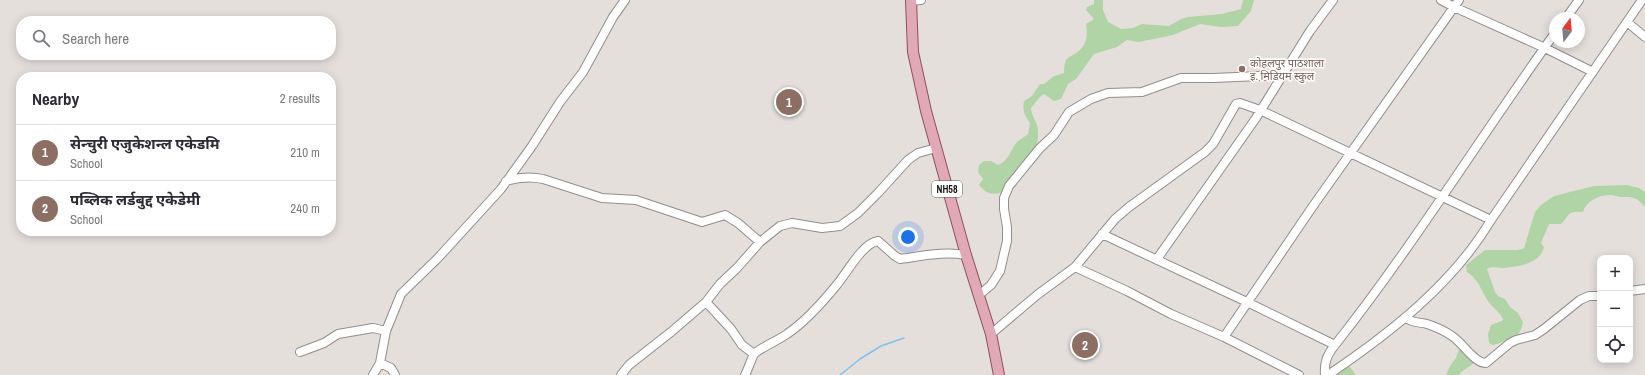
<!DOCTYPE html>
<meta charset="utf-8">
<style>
body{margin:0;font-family:"Archivo Narrow","Noto Sans Devanagari",sans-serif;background:#f7f7f7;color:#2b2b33}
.controls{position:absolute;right:12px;bottom:12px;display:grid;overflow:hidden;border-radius:8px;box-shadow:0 2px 10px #0003}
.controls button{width:36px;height:36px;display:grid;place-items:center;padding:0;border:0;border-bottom:1px solid #e1e1e2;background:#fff;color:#2b2b33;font:20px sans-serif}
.compass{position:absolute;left:1549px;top:12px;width:36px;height:36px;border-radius:50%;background:#fff;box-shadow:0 2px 10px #0003;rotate:16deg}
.you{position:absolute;left:908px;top:237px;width:14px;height:14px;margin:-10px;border:3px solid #fff;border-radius:50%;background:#1a73e8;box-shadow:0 0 0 6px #1a73e833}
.badge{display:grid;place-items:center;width:26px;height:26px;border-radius:50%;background:#337002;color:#fff;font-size:13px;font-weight:700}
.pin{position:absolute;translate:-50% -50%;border:2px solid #fff;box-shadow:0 1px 4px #0006}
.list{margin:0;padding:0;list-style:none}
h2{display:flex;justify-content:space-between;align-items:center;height:52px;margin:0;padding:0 16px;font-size:17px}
h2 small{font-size:13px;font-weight:400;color:#7c7c81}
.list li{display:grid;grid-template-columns:26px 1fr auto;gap:12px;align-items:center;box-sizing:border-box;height:56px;padding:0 16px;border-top:1px solid #e1e1e2}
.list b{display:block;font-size:15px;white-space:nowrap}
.list p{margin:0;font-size:13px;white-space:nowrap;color:#7c7c81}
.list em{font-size:13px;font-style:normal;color:#7c7c81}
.icon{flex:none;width:22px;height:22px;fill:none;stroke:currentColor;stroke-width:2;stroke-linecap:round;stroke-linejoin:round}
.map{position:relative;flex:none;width:1645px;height:375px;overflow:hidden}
.search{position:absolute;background:#fff;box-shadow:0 2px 10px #0003;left:16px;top:16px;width:320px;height:44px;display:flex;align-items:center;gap:10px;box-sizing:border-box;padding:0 14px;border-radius:16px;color:#7c7c81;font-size:15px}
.panel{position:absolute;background:#fff;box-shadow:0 2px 10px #0003;left:16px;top:72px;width:320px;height:164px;border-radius:16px}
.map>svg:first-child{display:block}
.green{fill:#b0d4a5}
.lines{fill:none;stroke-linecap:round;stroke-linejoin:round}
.stream{stroke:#81c1ed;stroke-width:1.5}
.minor-casing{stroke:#938d8b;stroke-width:10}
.major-casing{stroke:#8e505e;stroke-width:12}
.minor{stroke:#fff;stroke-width:8}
.major{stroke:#e1a8b5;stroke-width:10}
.education-dot{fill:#8d6e63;stroke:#fff;stroke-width:1.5}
.labels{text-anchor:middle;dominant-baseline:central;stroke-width:3;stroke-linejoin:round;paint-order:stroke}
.shield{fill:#fff;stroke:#5f5d5d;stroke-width:1}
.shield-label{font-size:10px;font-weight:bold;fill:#1a1817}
.education-label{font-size:11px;fill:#785e54;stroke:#fff;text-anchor:start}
</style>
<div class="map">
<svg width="1645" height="375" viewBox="0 0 1645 375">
<rect width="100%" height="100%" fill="#e5dfdc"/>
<!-- green -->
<path class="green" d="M1094 0H1103V10L1108 22 1121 29 1133 28 1142 24 1169 26 1181 19 1188 17 1222 14 1241 9 1243 0H1254L1251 11 1238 26 1221 27 1200 24 1173 35 1139 42 1127 40 1117 47 1094 54 1076 79 1068 84 1061 99 1054 101 1044 94 1040 97 1031 108C1031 116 1038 122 1038 131 1039 156 1026 160 1011 177 1007 182 1005 188 1001 193 990 195 986 193 979 185L983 179 978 172 979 165 984 161H991L998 165C1009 161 1010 150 1017 142 1020 139 1025 137 1028 134L1030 123C1025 116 1022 110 1024 101L1032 96 1040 84H1044L1054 76 1064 73C1064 69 1064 61 1068 58 1070 56 1074 55 1076 53 1087 46 1088 35 1086 24L1094 19 1086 10 1087 7 1094 4Z
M1627 185 1639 188 1645 192V207C1643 205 1641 202 1638 200 1632 196 1626 197 1620 197 1617 196 1613 195 1610 195 1599 195 1586 201 1583 212 1565 211 1571 215 1561 224H1549L1541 243 1544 247C1540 264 1518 267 1502 268 1497 268 1493 266 1487 269L1495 292 1498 296 1505 299 1510 307 1518 313 1523 322 1521 330 1517 336 1500 343 1493 345 1489 343 1488 334 1491 325 1502 321 1503 319C1500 313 1496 310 1491 305 1481 293 1482 283 1467 272L1466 265 1485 250H1518L1524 248 1535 212 1541 205 1554 196 1594 186Z
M1460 346 1474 363 1460 373 1459 375H1446L1450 366 1456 358Z
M1346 366 1350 367 1356 375H1333Z"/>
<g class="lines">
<!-- stream -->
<path class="stream" d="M840 375 860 359 881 346 904 338"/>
<!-- minor casing -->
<g class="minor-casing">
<path id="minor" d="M1441 0 1454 7 1545 48 1593 72
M911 1 921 0
M1566 18 1579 0
M1627 22 1645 37
M506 181C519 177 530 176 543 179L602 198 636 200 702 222 725 215 738 223 760 242
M1102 234 1247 302 1335 345C1327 355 1324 362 1325 375
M1157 259 1256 118 1310 31 1333 0
M1075 267 1127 291 1171 314 1224 337 1299 375
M1630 291 1645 289
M979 295 991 285 1000 271 1007 241V227L1004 209V198L1009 186 1040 148 1054 135 1069 112 1091 99 1108 93 1142 92 1181 78H1213L1282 75
M706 302 731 329 742 345 754 354
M1406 318C1412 323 1420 322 1427 324 1436 327 1445 331 1452 336 1463 343 1474 363 1486 363L1510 343 1516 340 1535 335 1544 329 1580 300 1589 296H1600
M991 334 1037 295 1075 267 1115 219 1129 207 1205 152 1213 144 1236 104 1240 103 1260 110 1491 220 1642 0
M1224 337 1313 206 1459 0
M1335 345C1414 245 1481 136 1555 33
M300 352 324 343 338 334 373 328 386 331
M380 363 391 368 395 375
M373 375 380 363 386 331 401 294 438 258 501 189 532 146 560 102 583 72 613 17 625 0
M621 375 629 365 671 332 706 302 720 284 737 268 760 242 780 226 792 223 822 228 840 226 858 213 878 193 908 160 918 153 936 148
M745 375C748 370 752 356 755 353 764 346 777 341 787 334 805 322 821 304 835 287 846 275 862 243 878 241L895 256 900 259C923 256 944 251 966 255
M1328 375C1389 334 1453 284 1491 220"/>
</g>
<!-- major casing -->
<g class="major-casing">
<path id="major" d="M911 0 913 52 926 111 966 255 991 334 999 375"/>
</g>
<!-- minor -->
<use href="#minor" class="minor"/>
<!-- major -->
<use href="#major" class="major"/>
</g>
<!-- markers -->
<circle class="education-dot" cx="1242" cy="69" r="4"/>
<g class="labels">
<!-- shield labels -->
<rect class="shield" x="932" y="181" width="30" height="16" rx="3"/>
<g class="shield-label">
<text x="947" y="189">NH58</text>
</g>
<!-- education labels -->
<g class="education-label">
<text x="1250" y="63">कोहलपुर पाठशाला<tspan x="1250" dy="13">इ. मिडियम स्कुल</tspan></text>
</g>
</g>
</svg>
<div class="controls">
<button>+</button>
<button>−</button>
<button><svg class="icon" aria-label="locate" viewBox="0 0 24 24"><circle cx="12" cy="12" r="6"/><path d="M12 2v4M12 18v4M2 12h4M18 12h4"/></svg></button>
</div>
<svg class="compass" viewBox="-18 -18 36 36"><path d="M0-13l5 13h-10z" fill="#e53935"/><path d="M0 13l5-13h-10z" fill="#7c7c81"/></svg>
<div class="you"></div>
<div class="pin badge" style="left:789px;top:102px;background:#8d6e63">1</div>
<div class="pin badge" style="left:1085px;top:345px;background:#8d6e63">2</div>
<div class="search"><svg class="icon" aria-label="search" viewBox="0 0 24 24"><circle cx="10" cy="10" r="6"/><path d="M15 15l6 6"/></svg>Search here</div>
<section class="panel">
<h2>Nearby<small>2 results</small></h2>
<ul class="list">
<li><span class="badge" style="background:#8d6e63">1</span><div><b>सेन्चुरी एजुकेशन्ल एकेडमि</b><p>School</p></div><em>210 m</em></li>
<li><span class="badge" style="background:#8d6e63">2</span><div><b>पब्लिक लर्डबुद्द एकेडेमी</b><p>School</p></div><em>240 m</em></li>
</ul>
</section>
</div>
